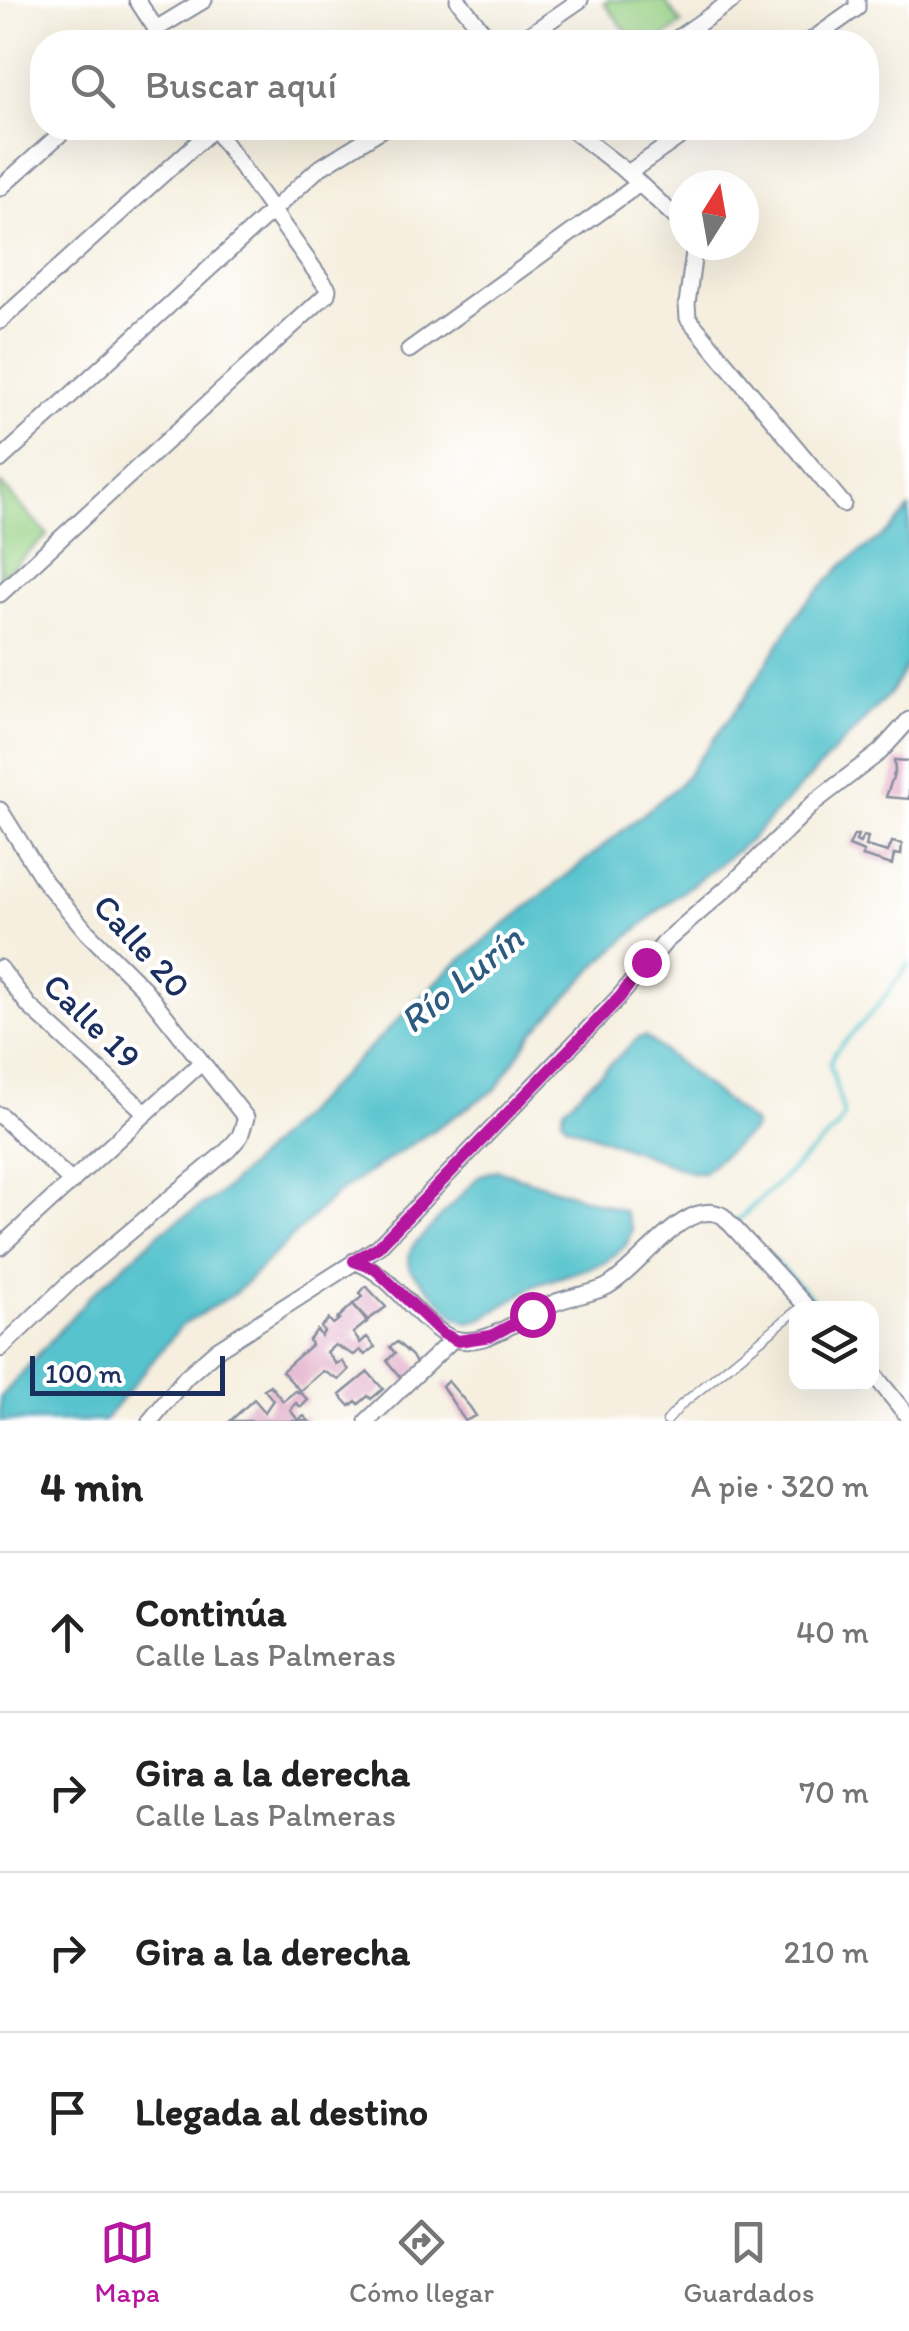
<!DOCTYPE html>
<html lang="es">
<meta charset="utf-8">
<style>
body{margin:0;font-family:Itim,sans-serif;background:#f6f6f6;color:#222}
.controls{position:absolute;right:30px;bottom:30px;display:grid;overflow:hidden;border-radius:20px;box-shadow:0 10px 40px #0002}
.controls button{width:90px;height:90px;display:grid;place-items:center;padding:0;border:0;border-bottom:2px solid #e0e0e0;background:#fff;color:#222;font:50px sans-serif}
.compass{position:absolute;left:669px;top:170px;width:90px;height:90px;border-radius:50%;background:#fff;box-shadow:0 10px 40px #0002;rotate:11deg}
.scale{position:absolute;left:30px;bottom:25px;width:195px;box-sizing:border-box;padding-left:10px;border:5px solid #1b2f5e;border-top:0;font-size:28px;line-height:35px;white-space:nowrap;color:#1b2f5e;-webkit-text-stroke:8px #fff;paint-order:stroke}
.stop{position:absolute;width:30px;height:30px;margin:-22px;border:8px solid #b5179e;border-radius:50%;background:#fff}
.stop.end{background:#b5179e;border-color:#fff;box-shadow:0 2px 10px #0008}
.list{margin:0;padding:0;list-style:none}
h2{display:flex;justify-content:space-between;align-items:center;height:130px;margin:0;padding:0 40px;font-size:42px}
h2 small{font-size:32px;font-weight:400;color:#767676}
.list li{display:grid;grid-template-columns:65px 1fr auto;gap:30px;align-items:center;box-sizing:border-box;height:160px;padding:0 40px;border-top:2px solid #e0e0e0}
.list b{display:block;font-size:38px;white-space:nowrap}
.list p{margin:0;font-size:32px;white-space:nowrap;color:#767676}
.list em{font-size:32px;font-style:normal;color:#767676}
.icon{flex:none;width:55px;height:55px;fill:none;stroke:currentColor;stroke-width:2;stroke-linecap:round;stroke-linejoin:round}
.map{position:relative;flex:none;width:909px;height:1421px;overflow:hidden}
.search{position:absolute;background:#fff;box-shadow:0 10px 40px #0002;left:30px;right:30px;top:30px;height:110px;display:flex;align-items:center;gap:25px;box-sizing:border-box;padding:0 35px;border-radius:40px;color:#767676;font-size:38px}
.sheet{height:770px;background:#fff}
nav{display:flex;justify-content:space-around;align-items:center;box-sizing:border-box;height:140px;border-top:2px solid #e0e0e0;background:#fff;font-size:28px;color:#767676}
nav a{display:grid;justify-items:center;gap:5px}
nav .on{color:#b5179e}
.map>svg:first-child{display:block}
.green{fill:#99d286;stroke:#5a8072;stroke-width:2.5}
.water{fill:#56c3cd;stroke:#387996;stroke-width:2.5}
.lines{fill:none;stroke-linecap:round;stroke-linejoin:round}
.stream{stroke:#56c3cd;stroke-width:4}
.building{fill:#e3b1cb}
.service-casing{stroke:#888f9e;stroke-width:11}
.minor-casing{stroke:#888f9e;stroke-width:19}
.service{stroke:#fff;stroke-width:8}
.minor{stroke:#fff;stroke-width:15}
.route{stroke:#b5179e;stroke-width:12}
.labels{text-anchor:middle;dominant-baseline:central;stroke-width:8;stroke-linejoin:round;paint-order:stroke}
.street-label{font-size:35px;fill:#1b2f5e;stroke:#fff}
.water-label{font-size:38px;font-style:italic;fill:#2d5b7f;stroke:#fff}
</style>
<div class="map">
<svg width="909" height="1421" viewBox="0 0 909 1421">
<rect width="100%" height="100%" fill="#fff"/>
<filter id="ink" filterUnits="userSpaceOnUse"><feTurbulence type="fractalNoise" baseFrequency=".01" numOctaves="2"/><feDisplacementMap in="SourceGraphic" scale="20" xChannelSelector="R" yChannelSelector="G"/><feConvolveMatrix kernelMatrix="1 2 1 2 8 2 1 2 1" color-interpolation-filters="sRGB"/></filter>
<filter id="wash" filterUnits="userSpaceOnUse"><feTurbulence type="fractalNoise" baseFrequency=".0048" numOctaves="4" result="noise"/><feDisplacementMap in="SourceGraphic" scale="40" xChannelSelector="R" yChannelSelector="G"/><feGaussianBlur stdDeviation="2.25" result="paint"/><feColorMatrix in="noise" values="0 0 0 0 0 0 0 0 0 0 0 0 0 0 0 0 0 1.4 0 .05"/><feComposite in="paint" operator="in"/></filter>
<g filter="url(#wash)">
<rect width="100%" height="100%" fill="#f6efdf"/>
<!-- green -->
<path class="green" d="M608 0H664L682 24 657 42H635L604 3Z
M0 483 48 535 0 578Z"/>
<!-- water -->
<path class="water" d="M909 509V663L891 692 749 841 658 911 601 961 533 1033 496 1089 337 1193 234 1294 181 1326 104 1421H0V1398L89 1297 162 1231 221 1193 450 969 678 786 744 699 802 607 844 564 890 530Z
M645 1036 755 1125 752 1131 703 1172H691L567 1125 562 1119 564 1108 638 1038Z
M497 1170 624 1211 632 1230 626 1245 605 1263 536 1285 480 1320 467 1322 456 1317 410 1269 409 1254 413 1246 480 1175Z"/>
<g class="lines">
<!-- stream -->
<path class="stream" d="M737 1221 837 1128 844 1115 830 1064 835 1052 877 1007 909 964
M764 1250 821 1308"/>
</g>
<g id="blocks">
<!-- building -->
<path class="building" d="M894 760 909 761V799L886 797 895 771Z
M854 835H858L856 841 860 843 863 836 868 837 866 846 888 852 892 842 902 844 901 855 894 854 892 865 862 856 864 852 849 846Z
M366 1286 386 1307 368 1320 353 1304 367 1322 353 1333 360 1343 367 1337 375 1347 365 1355 360 1350 354 1355 335 1345 327 1352 336 1364 342 1361 349 1370 339 1380 323 1371 300 1391 282 1371 311 1345 309 1340 317 1330 321 1336 324 1332 321 1327 329 1319 333 1324 340 1319 338 1318 353 1304 363 1296 360 1293Z
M397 1342 412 1356 419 1369 405 1383 387 1361 395 1353 390 1347Z
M368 1372 383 1389 371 1399 368 1396 359 1404 356 1401 350 1406 340 1395Z
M448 1381 470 1407 476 1416 465 1421 442 1386Z
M270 1385 283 1401 295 1391 301 1393 308 1400 301 1407 296 1403 290 1410 298 1420 304 1416 309 1421H230L254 1399 265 1412 273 1400 264 1389Z"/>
</g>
</g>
<g filter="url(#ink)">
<use href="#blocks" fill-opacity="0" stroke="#888f9e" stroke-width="2.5"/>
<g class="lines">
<!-- service casing -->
<g class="service-casing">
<path id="service" d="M667 1421 681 1405 796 1311"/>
</g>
<!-- minor casing -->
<g class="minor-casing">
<path id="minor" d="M137 0 156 29 155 42
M458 0 491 42
M156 29 204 0
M519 42 580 0
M672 42 733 0
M809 42 857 8V0
M570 128 628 173 684 225
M628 173 692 128
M0 188 67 128
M695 245 687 304 688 318 843 504
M0 321 214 128
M409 350 639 184
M0 460 318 169 384 128
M0 594 327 294 328 289 214 128
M0 810 45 882 87 932 144 989 246 1118 240 1136 228 1150 71 1281 0 1349
M0 968 29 1006 146 1113
M0 1115 72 1182
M0 1247 202 1062
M354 1261C394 1276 408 1310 442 1333 478 1358 521 1315 554 1303 571 1296 589 1295 606 1287 638 1271 685 1195 723 1216L808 1308
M872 1372 909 1418
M150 1421 186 1377 218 1349 378 1247 619 997 666 941 735 881 816 801 880 752 909 720
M367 1421 453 1339"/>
</g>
<!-- service -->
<use href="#service" class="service"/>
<!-- minor -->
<use href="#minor" class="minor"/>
</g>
</g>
<g class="lines" filter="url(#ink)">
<!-- route -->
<path class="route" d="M532 1314 491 1336 458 1341 442 1333 374 1268 354 1261 378 1247 620 997 646 962"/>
</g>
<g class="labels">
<!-- street labels -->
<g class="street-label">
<text transform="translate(142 946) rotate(48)">Calle 20</text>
<text transform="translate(92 1021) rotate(44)">Calle 19</text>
</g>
<!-- water labels -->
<g class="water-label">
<text transform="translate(461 979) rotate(-39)">Río Lurín</text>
</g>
</g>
</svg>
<div class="controls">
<button><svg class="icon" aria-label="layers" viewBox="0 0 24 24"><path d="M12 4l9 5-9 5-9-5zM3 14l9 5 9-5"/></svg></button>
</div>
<svg class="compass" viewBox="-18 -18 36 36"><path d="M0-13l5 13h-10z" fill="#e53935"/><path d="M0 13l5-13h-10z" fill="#767676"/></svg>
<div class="scale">100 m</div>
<div class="stop" style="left:532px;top:1314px"></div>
<div class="stop end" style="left:646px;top:962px"></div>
<div class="search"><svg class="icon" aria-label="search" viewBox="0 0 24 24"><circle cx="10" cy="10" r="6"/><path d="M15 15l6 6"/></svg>Buscar aquí</div>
</div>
<section class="sheet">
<h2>4 min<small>A pie · 320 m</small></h2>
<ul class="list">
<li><svg class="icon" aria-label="ahead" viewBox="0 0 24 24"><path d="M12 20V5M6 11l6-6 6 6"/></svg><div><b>Continúa</b><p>Calle Las Palmeras</p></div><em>40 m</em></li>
<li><svg class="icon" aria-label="right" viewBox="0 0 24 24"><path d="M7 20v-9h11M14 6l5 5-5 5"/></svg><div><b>Gira a la derecha</b><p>Calle Las Palmeras</p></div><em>70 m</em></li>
<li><svg class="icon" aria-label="right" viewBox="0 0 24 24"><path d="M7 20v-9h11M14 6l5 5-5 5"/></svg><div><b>Gira a la derecha</b></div><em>210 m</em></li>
<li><svg class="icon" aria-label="arrive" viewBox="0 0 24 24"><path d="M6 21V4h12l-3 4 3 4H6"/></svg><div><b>Llegada al destino</b></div></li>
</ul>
</section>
<nav>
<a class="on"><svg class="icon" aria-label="map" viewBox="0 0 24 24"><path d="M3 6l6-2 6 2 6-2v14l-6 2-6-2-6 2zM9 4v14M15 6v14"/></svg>Mapa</a>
<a><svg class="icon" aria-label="directions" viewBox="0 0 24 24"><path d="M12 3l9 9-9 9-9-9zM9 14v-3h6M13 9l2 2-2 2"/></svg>Cómo llegar</a>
<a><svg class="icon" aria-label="saved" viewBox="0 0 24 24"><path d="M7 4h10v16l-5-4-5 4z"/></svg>Guardados</a>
</nav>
